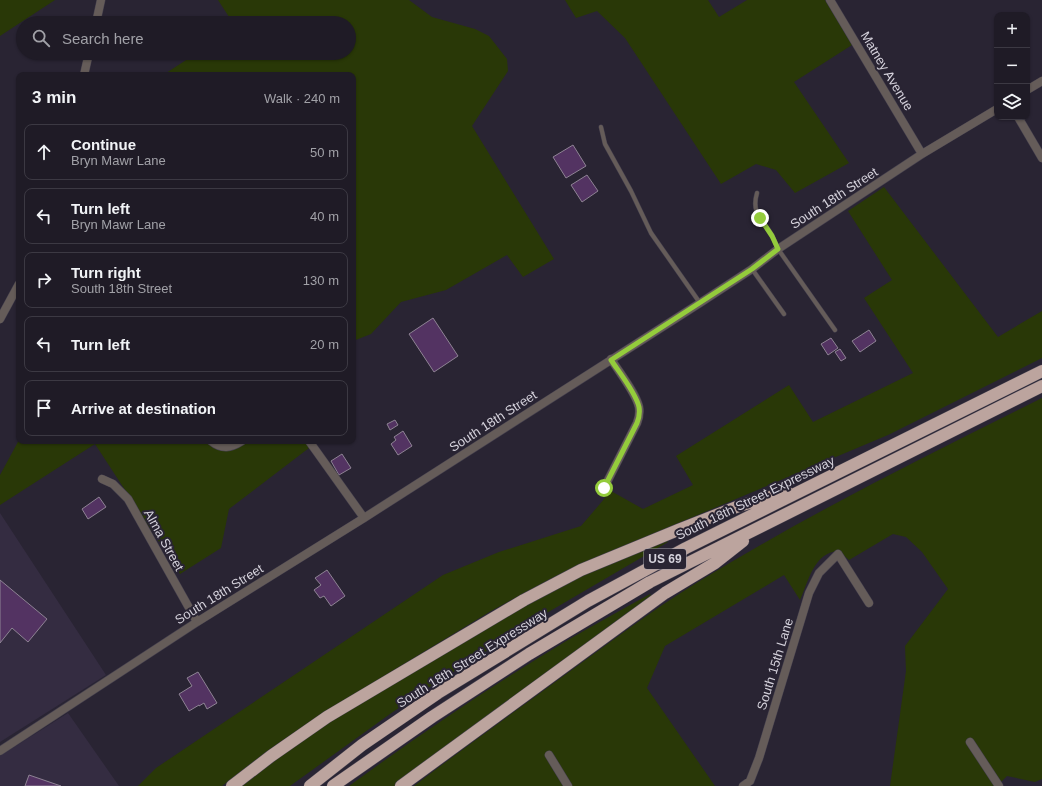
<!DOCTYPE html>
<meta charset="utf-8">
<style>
body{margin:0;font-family:Helvetica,sans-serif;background:#2c2832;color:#f1f3f6}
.controls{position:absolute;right:12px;top:12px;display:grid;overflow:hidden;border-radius:8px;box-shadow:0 1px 3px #0004}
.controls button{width:36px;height:36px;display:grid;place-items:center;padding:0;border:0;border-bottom:1px solid #3c3943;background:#1f1b26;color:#f1f3f6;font:20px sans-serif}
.stop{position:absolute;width:12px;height:12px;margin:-9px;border:3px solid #94cc3c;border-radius:50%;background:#fff}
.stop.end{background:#94cc3c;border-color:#fff;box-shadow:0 1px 4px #0008}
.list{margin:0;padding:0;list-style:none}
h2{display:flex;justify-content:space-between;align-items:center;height:52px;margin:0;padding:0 16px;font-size:17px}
h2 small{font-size:13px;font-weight:400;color:#a1a1a7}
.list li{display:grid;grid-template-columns:26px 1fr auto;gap:12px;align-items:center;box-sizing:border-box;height:56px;margin:0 8px 8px;padding:0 8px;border:1px solid #3c3943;border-radius:8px}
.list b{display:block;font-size:15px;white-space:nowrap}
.list p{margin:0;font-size:13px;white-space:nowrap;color:#a1a1a7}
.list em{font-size:13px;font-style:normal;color:#a1a1a7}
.icon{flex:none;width:22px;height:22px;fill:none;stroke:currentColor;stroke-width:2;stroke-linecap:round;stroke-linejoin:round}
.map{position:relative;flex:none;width:1042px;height:786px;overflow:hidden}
.search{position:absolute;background:#1f1b26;box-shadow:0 1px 3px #0004;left:16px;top:16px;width:340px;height:44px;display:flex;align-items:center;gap:10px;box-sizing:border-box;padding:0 14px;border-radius:22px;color:#a1a1a7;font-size:15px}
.panel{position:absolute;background:#1f1b26;box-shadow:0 1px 3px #0004;left:16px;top:72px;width:340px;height:372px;border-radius:8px}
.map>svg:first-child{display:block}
.built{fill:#342c41}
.green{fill:#293807}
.building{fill:#533362;stroke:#8e8394}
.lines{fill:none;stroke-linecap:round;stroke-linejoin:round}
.service-casing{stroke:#45404e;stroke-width:5}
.minor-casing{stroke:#45404e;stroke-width:9}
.motorway-casing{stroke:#45404e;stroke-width:13}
.service{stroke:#655c59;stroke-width:4}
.minor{stroke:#655c59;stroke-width:8}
.motorway{stroke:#bca49e;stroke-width:12}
.route{stroke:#94cc3c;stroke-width:5}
.labels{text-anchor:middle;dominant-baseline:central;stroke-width:4;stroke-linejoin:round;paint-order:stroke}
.shield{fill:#292433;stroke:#a19ea9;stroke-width:1}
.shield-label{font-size:12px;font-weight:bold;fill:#d5d2dc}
.street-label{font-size:13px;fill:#d5d2dc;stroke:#292433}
</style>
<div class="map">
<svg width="1042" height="786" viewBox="0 0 1042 786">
<rect width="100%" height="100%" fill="#292433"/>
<!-- built -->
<path class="built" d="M0 513 106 675 0 742Z
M68 713 119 786H0V756Z"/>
<!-- green -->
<path class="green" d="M0 0H55L0 36Z
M218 0H409L432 17 475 29 489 36 507 59 508 71 472 126 554 259 523 277 507 255 446 290 401 302 371 334 353 341V75H163L197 53H349V23H233Z
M565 0H708L719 17 747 0H825L852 45 794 82 849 163 795 193 776 170 756 164 721 184 625 38 597 11 576 18Z
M884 187 998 337 1042 311V358L888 435 574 567 548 580 491 611 328 710 274 746 222 786H138L156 768 443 575 499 552 581 526 611 491 643 509 693 485 676 456 789 385 813 422 913 373 864 298 892 280 848 211Z
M1042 398V779L1035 782 1007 776 997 786H890L906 671 905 646 948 589 922 552 906 537 893 534 849 560 839 551C814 552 809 580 800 600L784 575 665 646 647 688 715 786H414C461 750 510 715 558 680 604 647 649 612 698 582 809 514 925 456 1042 398Z
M19 440 313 441 314 443 309 448 229 509 221 548 180 574 95 444 0 505V475Z
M666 539 668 542 545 614 425 690 390 714 290 786H240L281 754 340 715 497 620 571 580Z
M650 594 653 598 395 786H349C420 734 493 685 568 640 595 624 623 609 650 594Z"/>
<!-- building -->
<path class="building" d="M573 145 586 166 566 178 553 157Z
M587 175 598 191 582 202 571 185Z
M433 318 458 356 434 372 409 334Z
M869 330 876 341 860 352 852 341Z
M831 338 838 348 828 355 821 344Z
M840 349 846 358 841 361 835 352Z
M395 420 398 425 390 430 387 424Z
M403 431 412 446 398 455 391 444 396 440 394 437Z
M342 454 351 468 339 475 331 461Z
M99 497 106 507 88 519 82 509Z
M327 570 345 596 331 606 324 596 320 598 314 590 321 585 315 578Z
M0 580 47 619 28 642 12 628 0 643Z
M198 672 217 703 207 709 204 703 199 706V705L189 711 179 694 192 686 187 678Z
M29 775 61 786H25Z"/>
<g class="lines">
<!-- service casing -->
<g class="service-casing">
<path id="service" d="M601 127 605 144 631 191 651 233 700 303
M757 193C751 213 762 219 772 235 774 239 776 244 778 249L835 330
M752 269 784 314"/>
</g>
<!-- minor casing -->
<g class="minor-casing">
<path id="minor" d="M830 0 922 154
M96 23 101 0
M84 75 89 53
M1027 90 1042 81
M1018 117 1042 158
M0 319 19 284
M211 441C222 450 231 448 242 441
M309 441 364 518
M102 479 113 484 128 499 197 622
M604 488 637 423C639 418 640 413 639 407 636 393 619 372 611 359
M970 742 999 786
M0 751 197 622 364 518 700 303 752 269 778 249 922 154 997 109
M549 755 568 786
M743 786 750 781 759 758 809 593 819 573 838 554 869 603"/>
</g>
<!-- motorway casing -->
<g class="motorway-casing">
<path id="motorway" d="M232 786 271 756 327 717 524 600 581 570 678 530 739 506 787 492
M310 786 362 745 438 693 588 601 686 548 1042 371
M333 786 432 717 529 654 650 582 1042 386
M401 786 665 593 715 563 743 541"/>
</g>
<!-- service -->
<use href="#service" class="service"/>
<!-- minor -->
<use href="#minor" class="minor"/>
<!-- motorway -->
<use href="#motorway" class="motorway"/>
</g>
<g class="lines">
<!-- route -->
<path class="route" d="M604 488 637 423C639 418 640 413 639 407 636 393 619 372 611 360L752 269 778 249 772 236 760 218"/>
</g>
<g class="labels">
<!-- shield labels -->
<rect class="shield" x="644" y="549" width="42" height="20" rx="3"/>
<g class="shield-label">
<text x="665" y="559">US 69</text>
</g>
<!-- street labels -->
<g class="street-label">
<text transform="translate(887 71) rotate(59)">Matney Avenue</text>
<text transform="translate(834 198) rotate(-33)">South 18th Street</text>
<text transform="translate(493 421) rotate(-33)">South 18th Street</text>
<text transform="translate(755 498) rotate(-26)">South 18th Street Expressway</text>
<text transform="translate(164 540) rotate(61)">Alma Street</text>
<text transform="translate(219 594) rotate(-32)">South 18th Street</text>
<text transform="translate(472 658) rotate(-32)">South 18th Street Expressway</text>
<text transform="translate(775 664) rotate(-73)">South 15th Lane</text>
</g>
</g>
</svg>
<div class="controls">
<button>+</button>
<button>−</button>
<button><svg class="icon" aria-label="layers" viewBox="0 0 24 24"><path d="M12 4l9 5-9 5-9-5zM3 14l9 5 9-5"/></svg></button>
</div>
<div class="stop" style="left:604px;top:488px"></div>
<div class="stop end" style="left:760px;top:218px"></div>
<div class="search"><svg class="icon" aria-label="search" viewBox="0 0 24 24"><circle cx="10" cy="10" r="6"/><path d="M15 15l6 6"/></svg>Search here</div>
<section class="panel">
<h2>3 min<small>Walk · 240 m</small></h2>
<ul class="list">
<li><svg class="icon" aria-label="ahead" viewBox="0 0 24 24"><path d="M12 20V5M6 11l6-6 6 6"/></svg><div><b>Continue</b><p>Bryn Mawr Lane</p></div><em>50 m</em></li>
<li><svg class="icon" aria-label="left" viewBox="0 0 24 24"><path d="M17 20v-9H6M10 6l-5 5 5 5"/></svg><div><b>Turn left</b><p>Bryn Mawr Lane</p></div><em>40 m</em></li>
<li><svg class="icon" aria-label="right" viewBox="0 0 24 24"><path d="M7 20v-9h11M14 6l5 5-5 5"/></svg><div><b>Turn right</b><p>South 18th Street</p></div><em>130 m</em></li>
<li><svg class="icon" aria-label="left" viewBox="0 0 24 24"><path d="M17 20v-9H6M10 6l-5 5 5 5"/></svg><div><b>Turn left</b></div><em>20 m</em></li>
<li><svg class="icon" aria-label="arrive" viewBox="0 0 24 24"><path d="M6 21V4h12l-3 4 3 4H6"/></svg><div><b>Arrive at destination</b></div></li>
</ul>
</section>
</div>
